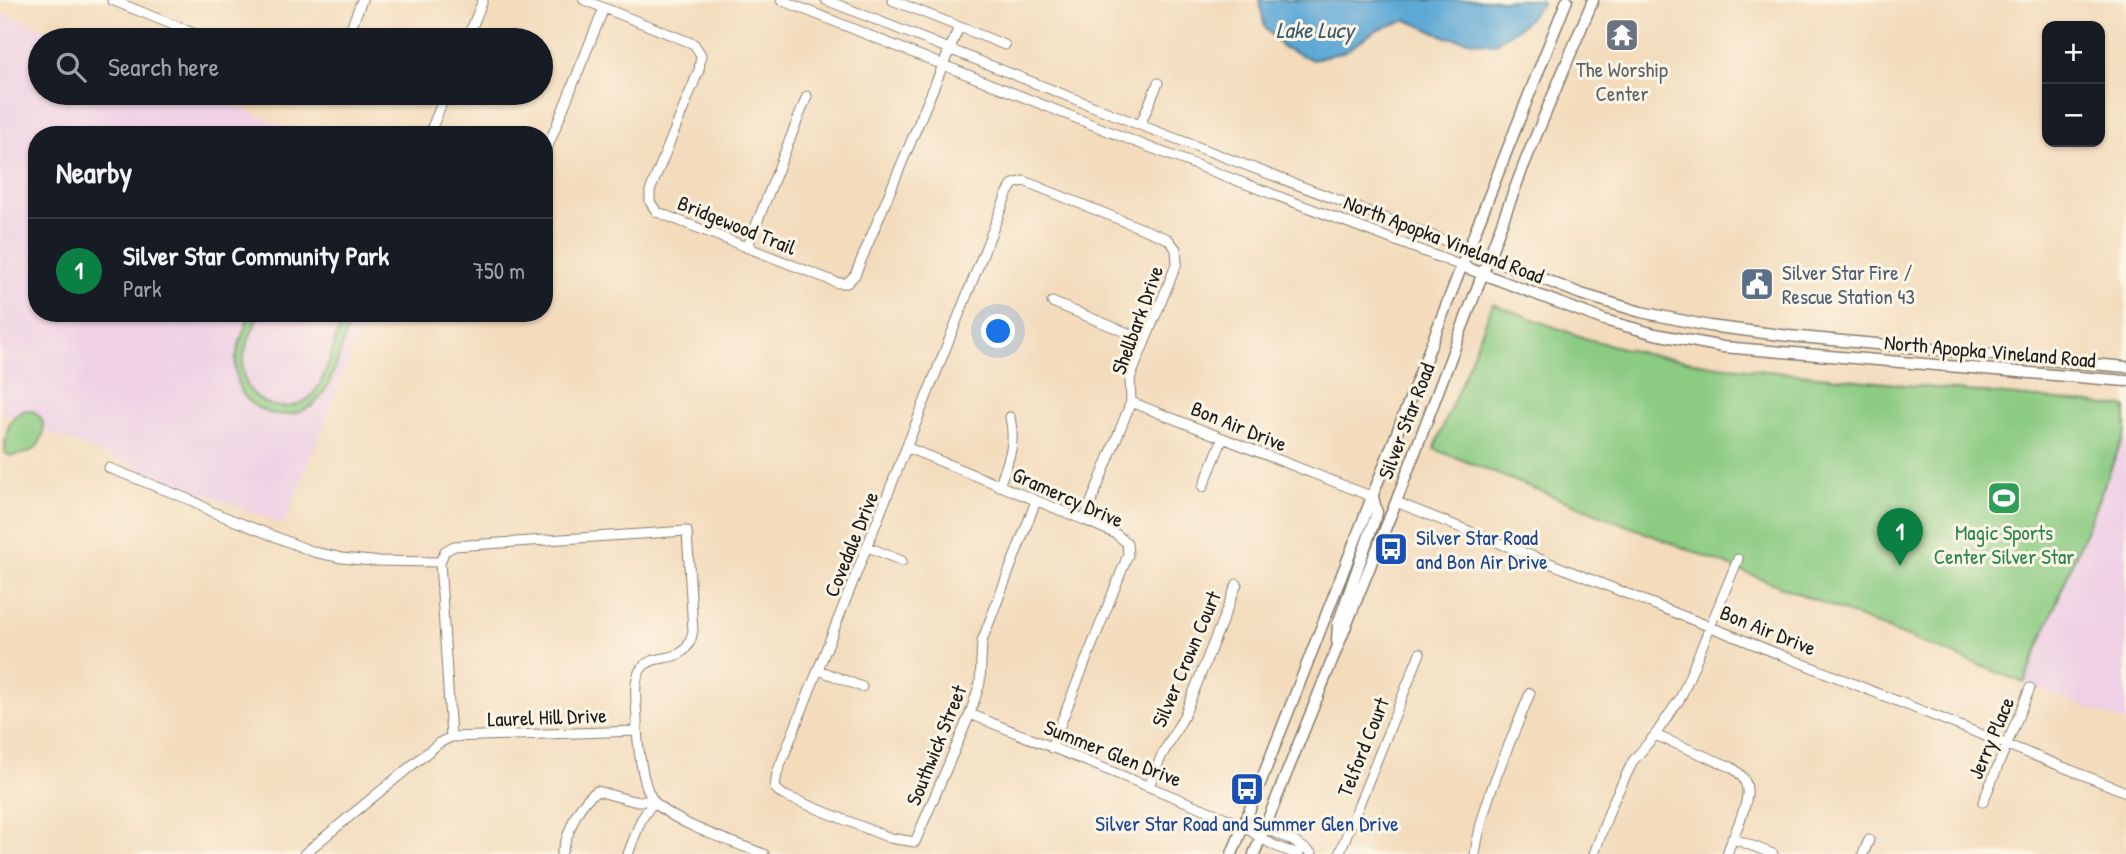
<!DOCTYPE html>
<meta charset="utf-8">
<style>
body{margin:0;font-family:"Patrick Hand",sans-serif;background:#20242c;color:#f1f3f6}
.controls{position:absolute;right:21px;top:21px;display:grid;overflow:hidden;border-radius:14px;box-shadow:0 2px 5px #0004}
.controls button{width:63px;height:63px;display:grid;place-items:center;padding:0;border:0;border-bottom:2px solid #363941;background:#171b24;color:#f1f3f6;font:35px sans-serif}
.you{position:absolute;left:999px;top:332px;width:24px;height:24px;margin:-18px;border:5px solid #fff;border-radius:50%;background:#1a73e8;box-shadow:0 0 0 10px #1a73e833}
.badge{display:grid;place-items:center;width:46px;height:46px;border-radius:50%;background:#0b8043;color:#fff;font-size:23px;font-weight:700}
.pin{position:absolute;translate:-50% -58px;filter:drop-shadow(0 2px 4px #0008)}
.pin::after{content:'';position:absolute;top:37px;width:24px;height:21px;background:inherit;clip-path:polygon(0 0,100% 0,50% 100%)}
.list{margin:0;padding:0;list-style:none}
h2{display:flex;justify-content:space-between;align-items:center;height:91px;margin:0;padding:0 28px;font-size:30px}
h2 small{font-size:23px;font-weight:400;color:#9ea1a6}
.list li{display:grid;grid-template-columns:46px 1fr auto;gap:21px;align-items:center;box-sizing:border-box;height:105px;padding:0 28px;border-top:2px solid #363941}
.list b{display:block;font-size:26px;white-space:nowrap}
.list p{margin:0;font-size:23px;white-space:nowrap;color:#9ea1a6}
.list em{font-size:23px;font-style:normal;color:#9ea1a6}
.icon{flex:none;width:38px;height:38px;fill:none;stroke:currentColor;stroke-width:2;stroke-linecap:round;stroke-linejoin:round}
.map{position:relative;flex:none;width:2126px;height:854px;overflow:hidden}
.search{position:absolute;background:#171b24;box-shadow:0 2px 5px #0004;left:28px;top:28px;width:525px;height:77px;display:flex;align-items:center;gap:18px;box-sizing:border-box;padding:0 24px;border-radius:38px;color:#9ea1a6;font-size:26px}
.panel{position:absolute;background:#171b24;box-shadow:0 2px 5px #0004;left:28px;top:126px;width:525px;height:196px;border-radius:28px}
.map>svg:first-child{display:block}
.built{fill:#efd0e5}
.green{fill:#8bcb82;stroke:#54744f;stroke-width:2}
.water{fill:#5da8d5;stroke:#3c6278;stroke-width:2}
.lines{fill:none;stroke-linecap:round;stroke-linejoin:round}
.minor-casing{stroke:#887c6c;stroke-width:11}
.major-casing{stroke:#887c6c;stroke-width:13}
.minor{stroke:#fff;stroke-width:9}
.major{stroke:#fff;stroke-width:10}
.labels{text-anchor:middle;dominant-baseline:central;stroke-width:6;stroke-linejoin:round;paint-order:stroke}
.worship-label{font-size:21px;fill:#5b616d;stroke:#fcf5e5}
.street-label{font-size:21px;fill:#1c1c1c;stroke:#fcf5e5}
.service-label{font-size:21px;fill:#4e5e75;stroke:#fcf5e5;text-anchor:start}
.leisure-label{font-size:21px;fill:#27864d;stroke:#fcf5e5}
.transit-label{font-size:21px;fill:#164399;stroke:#fcf5e5;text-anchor:start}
.water-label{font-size:23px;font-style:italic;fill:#395b6f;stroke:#fcf5e5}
</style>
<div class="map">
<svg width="2126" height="854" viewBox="0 0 2126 854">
<rect width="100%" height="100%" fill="#fcf5e5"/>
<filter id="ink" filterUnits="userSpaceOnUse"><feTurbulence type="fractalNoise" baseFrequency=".0143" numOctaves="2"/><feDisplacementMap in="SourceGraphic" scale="14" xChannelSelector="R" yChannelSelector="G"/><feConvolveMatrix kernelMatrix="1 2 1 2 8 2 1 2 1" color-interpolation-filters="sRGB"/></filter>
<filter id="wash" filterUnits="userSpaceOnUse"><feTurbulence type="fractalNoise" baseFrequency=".00686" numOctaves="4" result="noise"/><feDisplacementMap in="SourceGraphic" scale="28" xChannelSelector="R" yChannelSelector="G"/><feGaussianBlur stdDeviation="1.57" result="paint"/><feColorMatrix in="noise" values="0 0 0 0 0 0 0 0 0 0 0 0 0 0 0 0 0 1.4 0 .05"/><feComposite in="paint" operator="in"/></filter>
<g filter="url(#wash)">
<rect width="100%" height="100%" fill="#f3dbbc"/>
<!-- built -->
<path class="built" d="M0 12 71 40H40V93H202L307 135H37V313H368L284 525 0 413Z
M2126 431V723L2024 683Z"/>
<!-- green -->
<path class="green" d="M1493 304 1587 339 1646 354 1718 366 2126 407V431L2024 683 1434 449Z
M250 313H259C253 331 241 352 243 371 247 408 295 420 316 390 328 374 337 334 343 313H352C345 336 334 382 319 399 293 428 242 415 236 376 232 355 244 333 250 313Z
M29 410C48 415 47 439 33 450 26 454 19 455 11 456L5 453C5 434 8 412 29 410Z"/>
<!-- water -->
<path class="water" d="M1259 0H1542V4L1521 26 1493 44 1446 37 1407 20 1376 30 1346 51 1313 60 1282 47 1265 28Z"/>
</g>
<g filter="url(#ink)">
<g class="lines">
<!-- minor casing -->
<g class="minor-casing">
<path id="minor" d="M112 0 210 40
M584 0 694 44 701 55 699 70 650 191V202L657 212 838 283H847L855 275 959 27
M781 0 1133 141 1462 266
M826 0 1140 125 1467 249
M892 0 1005 45
M346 40 362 0
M467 40 483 0
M1140 125 1158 83
M429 135 446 93
M544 156 604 8
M747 248 807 96
M1052 302 1145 340
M1131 402 1373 497
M908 448 1084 520 1116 534 1127 543 1128 555 1051 748
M109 468 193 501 210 511 314 552 342 558 372 561 440 562
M999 486C1009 459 1016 445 1010 417
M1203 487 1223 438
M1036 501 982 641 980 683 970 714 915 842 890 838 783 795 775 788 777 773 1007 194 1013 184 1024 181 1168 239 1176 249 1177 263 1130 378 1131 402 1084 520
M1396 502 2126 792
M868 547 902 561
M819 670 862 687
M970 714 1243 825C1270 828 1290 837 1312 854
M1655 735 1731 767C1739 772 1746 778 1747 789 1749 805 1732 838 1727 854
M451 737 440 562 445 551 454 546 687 531 693 631C686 670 655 649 641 669 632 681 637 707 637 722 637 741 642 785 653 800 671 823 736 843 764 854
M1149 786 1161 757 1184 716 1237 584
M1983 802 2030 688
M1245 826C1261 840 1278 849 1299 854
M1732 838 1773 854
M304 854 439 743 451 737 637 731
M561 854C570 831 575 805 597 791L633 801H654
M628 854 641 820 654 801
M1339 854 1420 653
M1475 854C1483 798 1510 745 1530 693
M1594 854 1612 804 1633 761 1655 735 1681 697 1738 559
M1863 854 1869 840"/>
</g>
<!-- major casing -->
<g class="major-casing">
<path id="major" d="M1467 249 1581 294 1641 312 1709 326 1789 336 2126 367
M1462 266 1604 320 1655 334 1723 347 2126 381
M1337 641 1338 624 1377 513 1373 497
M1232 854C1346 570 1452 284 1567 0
M1254 854 1396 502 1525 162 1593 0"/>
</g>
<!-- minor -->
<use href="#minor" class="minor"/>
<!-- major -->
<use href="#major" class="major"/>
</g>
</g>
<!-- icons -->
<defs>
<g id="temple-square" transform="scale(1.75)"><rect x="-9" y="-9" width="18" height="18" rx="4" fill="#6b7280" stroke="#fcf5e5"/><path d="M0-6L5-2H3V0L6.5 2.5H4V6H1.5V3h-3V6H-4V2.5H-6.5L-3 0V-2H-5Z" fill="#fff"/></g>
<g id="civic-square" transform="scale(1.75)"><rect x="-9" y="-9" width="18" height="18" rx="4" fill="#5c6f8a" stroke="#fcf5e5"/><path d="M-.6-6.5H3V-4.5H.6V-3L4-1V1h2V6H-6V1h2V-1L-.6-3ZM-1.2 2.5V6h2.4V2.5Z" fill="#fff"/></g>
<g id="stadium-square" transform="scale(1.75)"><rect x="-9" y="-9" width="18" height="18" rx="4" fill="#2e9e5b" stroke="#fcf5e5"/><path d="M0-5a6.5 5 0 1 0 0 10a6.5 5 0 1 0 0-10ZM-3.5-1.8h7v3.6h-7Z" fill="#fff"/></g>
<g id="bus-square" transform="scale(1.75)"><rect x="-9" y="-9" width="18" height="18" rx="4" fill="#1a4fb4" stroke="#fcf5e5"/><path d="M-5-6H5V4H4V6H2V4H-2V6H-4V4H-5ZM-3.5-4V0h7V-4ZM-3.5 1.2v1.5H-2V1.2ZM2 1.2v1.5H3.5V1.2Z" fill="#fff"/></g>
</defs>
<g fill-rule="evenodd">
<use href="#temple-square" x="1622" y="35"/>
<use href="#civic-square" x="1757" y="284"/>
<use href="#stadium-square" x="2004" y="498"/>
<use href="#bus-square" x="1391" y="549"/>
<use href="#bus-square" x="1247" y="789"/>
</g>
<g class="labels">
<!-- worship labels -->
<g class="worship-label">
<text x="1622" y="69">The Worship<tspan x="1622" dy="24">Center</tspan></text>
</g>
<!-- street labels -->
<g class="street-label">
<text transform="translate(737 225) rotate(22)">Bridgewood Trail</text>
<text transform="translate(1444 239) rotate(21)">North Apopka Vineland Road</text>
<text transform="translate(1137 320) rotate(-70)">Shellbark Drive</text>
<text transform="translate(1990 351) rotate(5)">North Apopka Vineland Road</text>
<text transform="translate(1406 421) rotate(-69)">Silver Star Road</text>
<text transform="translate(1239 426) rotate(22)">Bon Air Drive</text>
<text transform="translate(1068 497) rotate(24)">Gramercy Drive</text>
<text transform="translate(851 544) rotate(-68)">Covedale Drive</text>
<text transform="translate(1768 630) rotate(22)">Bon Air Drive</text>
<text transform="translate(1186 659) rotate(-67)">Silver Crown Court</text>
<text transform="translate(547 717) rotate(-2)">Laurel Hill Drive</text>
<text transform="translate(1991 738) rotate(-67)">Jerry Place</text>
<text transform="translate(936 745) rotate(-68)">Southwick Street</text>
<text transform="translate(1363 747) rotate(-68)">Telford Court</text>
<text transform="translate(1113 753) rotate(22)">Summer Glen Drive</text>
</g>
<!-- service labels -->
<g class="service-label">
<text x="1782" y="272">Silver Star Fire /<tspan x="1782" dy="24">Rescue Station 43</tspan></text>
</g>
<!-- leisure labels -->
<g class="leisure-label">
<text x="2004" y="532">Magic Sports<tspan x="2004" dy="24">Center Silver Star</tspan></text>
</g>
<!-- transit labels -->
<g class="transit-label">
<text x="1416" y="537">Silver Star Road<tspan x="1416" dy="24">and Bon Air Drive</tspan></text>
<text x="1247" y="823" text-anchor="middle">Silver Star Road and Summer Glen Drive</text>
</g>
<!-- water labels -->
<g class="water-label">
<text x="1315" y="29">Lake Lucy</text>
</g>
</g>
</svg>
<div class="controls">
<button>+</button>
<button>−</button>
</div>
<div class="you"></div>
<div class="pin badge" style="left:1900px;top:566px">1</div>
<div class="search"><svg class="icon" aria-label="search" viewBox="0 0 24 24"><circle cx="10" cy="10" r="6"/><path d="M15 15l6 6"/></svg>Search here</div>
<section class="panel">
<h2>Nearby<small></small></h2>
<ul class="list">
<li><span class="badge">1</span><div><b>Silver Star Community Park</b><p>Park</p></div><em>750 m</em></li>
</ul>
</section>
</div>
